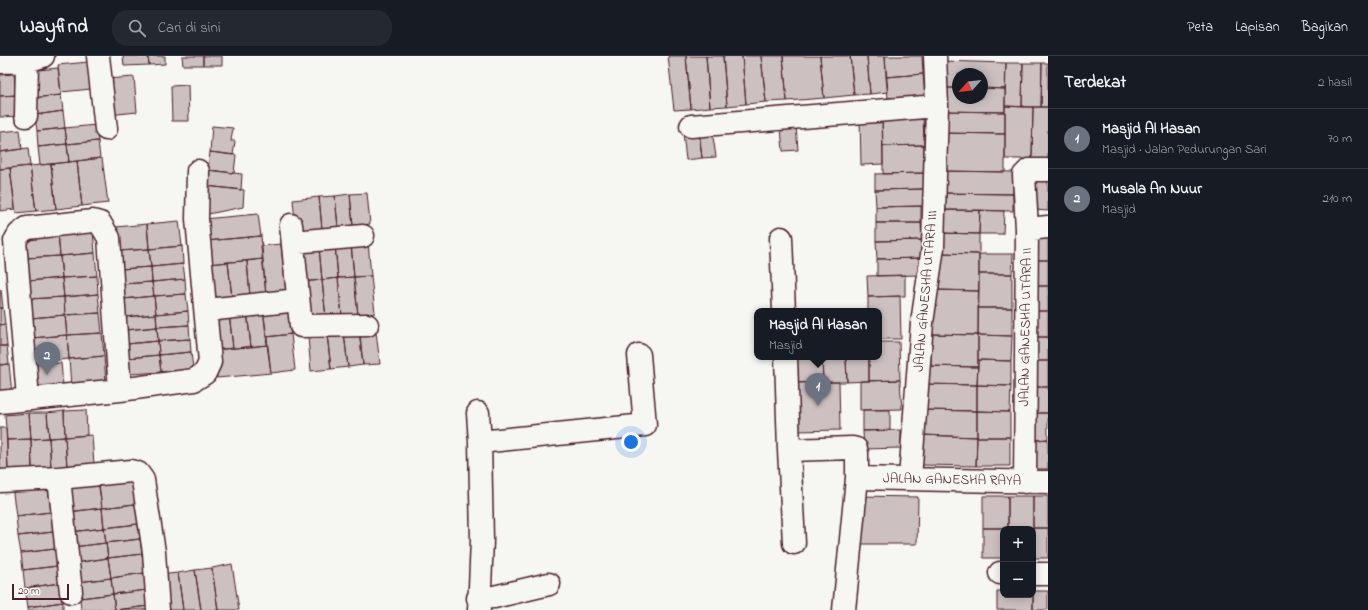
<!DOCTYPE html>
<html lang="id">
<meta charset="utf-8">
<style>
body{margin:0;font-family:"Indie Flower",sans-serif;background:#242831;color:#f1f3f6}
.controls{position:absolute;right:12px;bottom:12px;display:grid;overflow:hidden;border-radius:8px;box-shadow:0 2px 10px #0003}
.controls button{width:36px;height:36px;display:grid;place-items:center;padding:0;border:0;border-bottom:1px solid #363941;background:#171b24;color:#f1f3f6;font:20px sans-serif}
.compass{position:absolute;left:952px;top:12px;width:36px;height:36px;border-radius:50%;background:#171b24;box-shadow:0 2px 10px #0003;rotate:243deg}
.scale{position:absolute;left:12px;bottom:10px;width:57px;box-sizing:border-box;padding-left:4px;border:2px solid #4a1f2b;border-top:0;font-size:11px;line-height:14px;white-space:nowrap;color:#4a1f2b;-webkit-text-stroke:3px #f6f6f2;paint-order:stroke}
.you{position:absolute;left:631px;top:386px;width:14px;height:14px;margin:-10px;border:3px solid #fff;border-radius:50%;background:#1a73e8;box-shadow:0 0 0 6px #1a73e833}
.badge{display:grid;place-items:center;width:26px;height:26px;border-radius:50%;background:#1a73e8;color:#fff;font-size:13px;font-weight:700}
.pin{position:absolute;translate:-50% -33px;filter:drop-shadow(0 1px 2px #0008)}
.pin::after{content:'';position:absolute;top:21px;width:14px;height:12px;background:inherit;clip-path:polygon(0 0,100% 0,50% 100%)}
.popup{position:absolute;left:754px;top:252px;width:128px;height:52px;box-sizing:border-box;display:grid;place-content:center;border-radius:8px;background:#171b24;filter:drop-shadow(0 1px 3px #0005);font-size:13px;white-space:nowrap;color:#9ea1a6}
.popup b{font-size:15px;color:#f1f3f6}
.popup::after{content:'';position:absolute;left:50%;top:100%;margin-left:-8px;border:8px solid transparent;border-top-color:#171b24}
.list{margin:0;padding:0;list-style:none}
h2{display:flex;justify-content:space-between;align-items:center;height:52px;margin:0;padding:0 16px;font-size:17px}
h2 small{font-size:13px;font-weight:400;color:#9ea1a6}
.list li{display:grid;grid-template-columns:26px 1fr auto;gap:12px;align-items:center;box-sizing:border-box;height:60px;padding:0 16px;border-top:1px solid #363941}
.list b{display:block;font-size:15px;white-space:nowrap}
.list p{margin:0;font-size:13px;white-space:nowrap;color:#9ea1a6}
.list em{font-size:13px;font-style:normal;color:#9ea1a6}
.icon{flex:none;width:22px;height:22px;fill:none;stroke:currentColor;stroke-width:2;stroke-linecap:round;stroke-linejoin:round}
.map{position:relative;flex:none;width:1048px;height:554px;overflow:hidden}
header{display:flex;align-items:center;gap:24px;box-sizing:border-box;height:56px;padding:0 20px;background:#171b24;border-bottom:1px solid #363941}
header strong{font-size:19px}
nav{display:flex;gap:22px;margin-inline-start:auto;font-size:14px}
.search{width:280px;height:36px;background:#242831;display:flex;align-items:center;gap:10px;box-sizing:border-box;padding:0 14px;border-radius:16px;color:#9ea1a6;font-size:15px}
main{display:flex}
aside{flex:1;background:#171b24}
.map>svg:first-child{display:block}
.building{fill:#ccc1c0;stroke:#4a1f2b}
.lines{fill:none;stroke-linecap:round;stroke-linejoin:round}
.minor-casing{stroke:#4a1f2b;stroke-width:25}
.minor{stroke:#f6f6f2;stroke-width:22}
.labels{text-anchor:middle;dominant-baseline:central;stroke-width:3;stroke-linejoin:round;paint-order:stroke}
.street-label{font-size:14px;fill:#4a1f2b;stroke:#f6f6f2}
</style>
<header>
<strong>Wayfind</strong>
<div class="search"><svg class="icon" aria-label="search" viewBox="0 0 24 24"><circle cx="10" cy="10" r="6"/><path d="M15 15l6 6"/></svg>Cari di sini</div>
<nav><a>Peta</a><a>Lapisan</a><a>Bagikan</a></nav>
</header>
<main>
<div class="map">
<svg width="1048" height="554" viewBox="0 0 1048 554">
<rect width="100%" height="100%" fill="#f6f6f2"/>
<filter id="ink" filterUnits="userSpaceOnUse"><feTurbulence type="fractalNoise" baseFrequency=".025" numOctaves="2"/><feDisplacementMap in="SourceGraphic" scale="8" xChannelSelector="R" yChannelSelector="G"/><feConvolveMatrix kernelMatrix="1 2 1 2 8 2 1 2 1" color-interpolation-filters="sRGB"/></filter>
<g filter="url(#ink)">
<!-- building -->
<path class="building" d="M123 0H148L149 9 124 10Z
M148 0H165V8L149 9Z
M182 0H203V9H183Z
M203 0H222V9H203Z
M668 0H686L691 53 674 54Z
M686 0H706L710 51 691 53Z
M706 0H723L727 50 710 51Z
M723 0H742L746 48 727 50Z
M742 0H761L766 46 746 48Z
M761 0H783L787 45 766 46Z
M783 0H820L824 42 787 45Z
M820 0H850L854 39 824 42Z
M850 0H867L870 38 854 39Z
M867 0H885L888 36 870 38Z
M885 0H922L923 18 886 21Z
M942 5 1006 7 1005 33 982 32V18H958V32H941Z
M88 6 91 33 61 36 58 9Z
M1006 7H1023L1022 51 1005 50Z
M1023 7H1042L1041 51H1022Z
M1042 7H1048V51H1041Z
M58 12 61 39 33 42 29 15Z
M14 18 16 39 0 40V19Z
M923 18 925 40 888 42 886 21Z
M134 21 137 56 109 59 106 23Z
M188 29 189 65H172L171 30Z
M941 32H958V42H982V32L1005 33V56L941 55Z
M18 39 20 60 0 61V40Z
M61 39 63 55 35 59 33 42Z
M1005 50 1033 51 1032 103H1005Z
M1033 51H1048V104L1032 103Z
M63 55 65 72 37 75 35 59Z
M941 55 1005 56V78L941 77Z
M923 58 924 89 883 90 882 59Z
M860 62H882L883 108 861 109Z
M96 69 98 85 67 88 65 72Z
M212 70 233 72 231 85H235L233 99 210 96Z
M796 70 798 94 783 95 781 72Z
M65 72 67 88 38 91 37 75Z
M20 74 22 93 0 96V76Z
M712 74 716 101 702 102 699 75Z
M699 75 702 102 686 104 683 77Z
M941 77 1005 78V116L940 115Z
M98 85 100 102 69 106 67 88Z
M67 88 69 106 40 109 38 91Z
M924 89V117L883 118V90Z
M28 92 30 110 0 113V96Z
M210 96 236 99 234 117 208 114Z
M102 102 108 147 82 150 77 105Z
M77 105 82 150 56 153 51 108Z
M51 108 56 153 36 155 30 110Z
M30 110 36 155 16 157 10 112Z
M10 112 15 153 0 155V113Z
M208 114 242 118 241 134 206 130Z
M940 115 1014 116 1013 138 940 137Z
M924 117V133L875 134V118Z
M1036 122 1048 123V155L1035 154Z
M206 130 244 134 243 151 203 159Z
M924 133 925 150 876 151 875 134Z
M367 137 370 168 353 170 350 138Z
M940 137 1013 138V155L940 154Z
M350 138 353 170 338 171 335 140Z
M335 140 338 171 322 173 319 141Z
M319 141 322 173 296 175 293 144Z
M921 150V167H876V151Z
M940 154H980L979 178 940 177Z
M980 154 1004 155 1003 178H979Z
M258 158 261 180 206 185 204 163Z
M179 165 182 190 149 193 147 168Z
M876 167H921L922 184 876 185Z
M147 168 149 193 119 195 116 171Z
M93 174 95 197 60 200 58 177Z
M1035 176H1048V204H1035Z
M58 177 60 200 26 202 24 180Z
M940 177 979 178V198L939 197Z
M261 180 263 203 209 208 206 185Z
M922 184V202L877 203 876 185Z
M368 186 371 220 354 221 351 188Z
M281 188 286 237 266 239 261 190Z
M351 188 354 221 338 222 335 189Z
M335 189 338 222 322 224 319 191Z
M182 190 183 208 151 211 149 193Z
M319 191 322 224 303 226 300 193Z
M149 193 151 211 120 213 119 195Z
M95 197 97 220 62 222 60 200Z
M939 197 979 198V235L939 234Z
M979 198H1013L1012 218H979Z
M60 200 62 222 28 225 26 202Z
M922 202V219L877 220V203Z
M263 203 266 239 250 240 247 205Z
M1035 204H1048V230H1035Z
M247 205 250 240 232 242 228 206Z
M228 206 232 242 212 244 209 208Z
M183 208 185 223 152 226 151 211Z
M151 211 152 226 122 228 120 213Z
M979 218H1012V252H978Z
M905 219V240L868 241 867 220Z
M97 220 98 238 64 241 62 222Z
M371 220 375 257 358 259 354 221Z
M354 221 358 259 342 260 338 222Z
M62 222 64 241 29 243 28 225Z
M338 222 342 260 326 262 322 224Z
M185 223 186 238 154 240 152 226Z
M322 224 326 262 304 264 300 226Z
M152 226 154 240 123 243 122 228Z
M1035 230H1048V255H1035Z
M1 233 3 252H0V234Z
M932 234 979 235 978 279 931 278Z
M98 238 100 257 65 259 64 241Z
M186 238 188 255 156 258 154 240Z
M154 240 156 258 125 261 123 243Z
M900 240 901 283H879V255H868V241Z
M64 241 65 259 31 262 29 243Z
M288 251 291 278 267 281 263 253Z
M0 252H3L5 268 0 269Z
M978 252H1012V280L978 279Z
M263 253 267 289 251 291 247 255Z
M188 255 189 269 157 271 156 258Z
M247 255 251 291 233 292 229 257Z
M1035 255H1048V281H1035Z
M100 257 102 277 67 279 65 259Z
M229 257 233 292 214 294 210 259Z
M156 258 157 271 126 274 125 261Z
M65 259 67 279 32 282 31 262Z
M5 268 7 290H0V269Z
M189 269 190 283 158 285 157 271Z
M157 271 158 285 127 288 126 274Z
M359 275 363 309 348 311 344 277Z
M376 276 380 308 363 309 360 278Z
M102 277 104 300 69 303 67 279Z
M344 277 348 311 331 313 327 278Z
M291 278 295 314 271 317 267 281Z
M327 278 331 313 311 315 308 281Z
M931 278 978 279V311L931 310Z
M67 279 69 303 34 306 32 282Z
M978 279 1012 280 1011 305 978 304Z
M1035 281H1048V305H1035Z
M190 283 191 296 159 299 158 285Z
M158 285 159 299 128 302 127 288Z
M879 286H899L900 324 869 325V301H879Z
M267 289 271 317 217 322 214 294Z
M0 290H7L9 308 0 309Z
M191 296 193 313 161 316 159 299Z
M159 299 161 316 130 318 128 302Z
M104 300 106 327 71 330 69 303Z
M788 301H822L823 326 788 327Z
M822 301H846L847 326H823Z
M846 301H869V325L847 326Z
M978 304 1011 305V330L977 329Z
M1035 305H1048V331H1036Z
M61 307 63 329 33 331 31 309Z
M9 308 12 338 0 339V309Z
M922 310 978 311 977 329 922 328Z
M900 324 902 353 860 354V325Z
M839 326 840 374 797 375 796 327Z
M922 328 977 329V355L921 354Z
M977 329 1011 330 1010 356 977 355Z
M1036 331H1048V357H1036Z
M86 354 87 379 65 381 64 355Z
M863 354H890V374L863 375Z
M921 354 977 355V381L921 379Z
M64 355 65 381 49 382 47 357Z
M977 355 1010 356V381H977Z
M29 357 31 383 7 384 5 359Z
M29 357H47L49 382 31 383Z
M1036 357H1048V383L1036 384Z
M0 372H6L8 414H0Z
M901 374V392L864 393 863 375Z
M92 379 94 409 67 411 65 381Z
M921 379 977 381 976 410 921 409Z
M65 381 67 411H51L49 382Z
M977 381H1010V410H976Z
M49 382 51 411 32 412 31 383Z
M31 383 32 412 8 414 7 384Z
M1048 383V413H1036V384Z
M132 420 135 448 102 452 98 424Z
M47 425 51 456 16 460 12 430Z
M99 428 102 452 68 456 65 433Z
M858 440 918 441 917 488H858Z
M983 440H1008V472H983Z
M1008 440H1033V472H1008Z
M1033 440H1048V472H1033Z
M135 448 138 468 104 472 102 452Z
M102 452 104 472 71 476 68 456Z
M51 456 53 476 18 480 16 460Z
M138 468 140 483 106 487 104 472Z
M104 472 106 487 73 491 71 476Z
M983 472H1008L1003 473V502H983Z
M1008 472H1033V502V473Z
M1033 472H1048V502H1033Z
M53 476 55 493 21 497 18 480Z
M140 483 142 498 108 502 106 487Z
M106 487 108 502 75 507 73 491Z
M55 493 58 510 23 514 21 497Z
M142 498 144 517 111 522 108 502Z
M108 502 111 522 78 526 75 507Z
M232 508 239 554H218L212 512Z
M58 510 60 527 25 532 23 514Z
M212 512 218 554H201L195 514Z
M195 514 201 554H183L178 517Z
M144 517 147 534 113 538 111 522Z
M178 517 183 554H165L159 519Z
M111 522 113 538 80 542 78 526Z
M60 527 63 546 28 551 25 532Z
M147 534 149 550 115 554 113 538Z
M997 535H1003V539H1033V554H997Z
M1033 535H1048V554H1033Z
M113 538 115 554H81L80 542Z
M63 546V554H28V551Z
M149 550V554H115Z"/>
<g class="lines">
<!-- minor casing -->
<g class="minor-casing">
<path id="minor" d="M98 0 106 73
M0 6 27 5 43 0
M26 60 27 5
M691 70 937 50
M291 169 301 270 367 269
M1027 173 1048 171
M781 182 784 255
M293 186 363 180
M207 254 298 244
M786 301 789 394 852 392 856 393 857 397V422L844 554
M120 334 194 324 205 317 210 306 197 163 198 115
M0 346 120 334 109 182 100 167 93 165 27 172 19 178 15 185 28 342
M478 357 480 386
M789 394 794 487
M59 422 71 536
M857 422 1048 426
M910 422 922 267 933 191 937 50 935 0
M0 425 59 422 131 415 138 417 143 424 154 496 158 554
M1025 426 1027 173 1024 119 1029 114H1048
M1000 517H1003
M1033 518H1048
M478 542 494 541 549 528
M479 554 482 484 480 386 645 369 639 299"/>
</g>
<!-- minor -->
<use href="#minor" class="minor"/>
</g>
</g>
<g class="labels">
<!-- street labels -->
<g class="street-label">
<text transform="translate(926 235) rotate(-85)">JALAN GANESHA UTARA III</text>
<text transform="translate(1026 271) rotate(-89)">JALAN GANESHA UTARA II</text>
<text transform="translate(952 424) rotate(1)">JALAN GANESHA RAYA</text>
</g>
</g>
</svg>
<div class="controls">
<button>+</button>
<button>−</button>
</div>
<svg class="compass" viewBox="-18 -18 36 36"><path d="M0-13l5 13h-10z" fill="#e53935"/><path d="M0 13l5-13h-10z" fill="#9ea1a6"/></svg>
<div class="scale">20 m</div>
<div class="you"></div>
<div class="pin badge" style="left:818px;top:350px;background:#6b7280">1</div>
<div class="popup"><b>Masjid Al Hasan</b>Masjid</div>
<div class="pin badge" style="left:47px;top:319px;background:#6b7280">2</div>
</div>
<aside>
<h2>Terdekat<small>2 hasil</small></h2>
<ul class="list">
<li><span class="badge" style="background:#6b7280">1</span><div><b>Masjid Al Hasan</b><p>Masjid · Jalan Pedurungan Sari</p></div><em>70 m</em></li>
<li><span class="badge" style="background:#6b7280">2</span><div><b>Musala An Nuur</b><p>Masjid</p></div><em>210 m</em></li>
</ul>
</aside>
</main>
